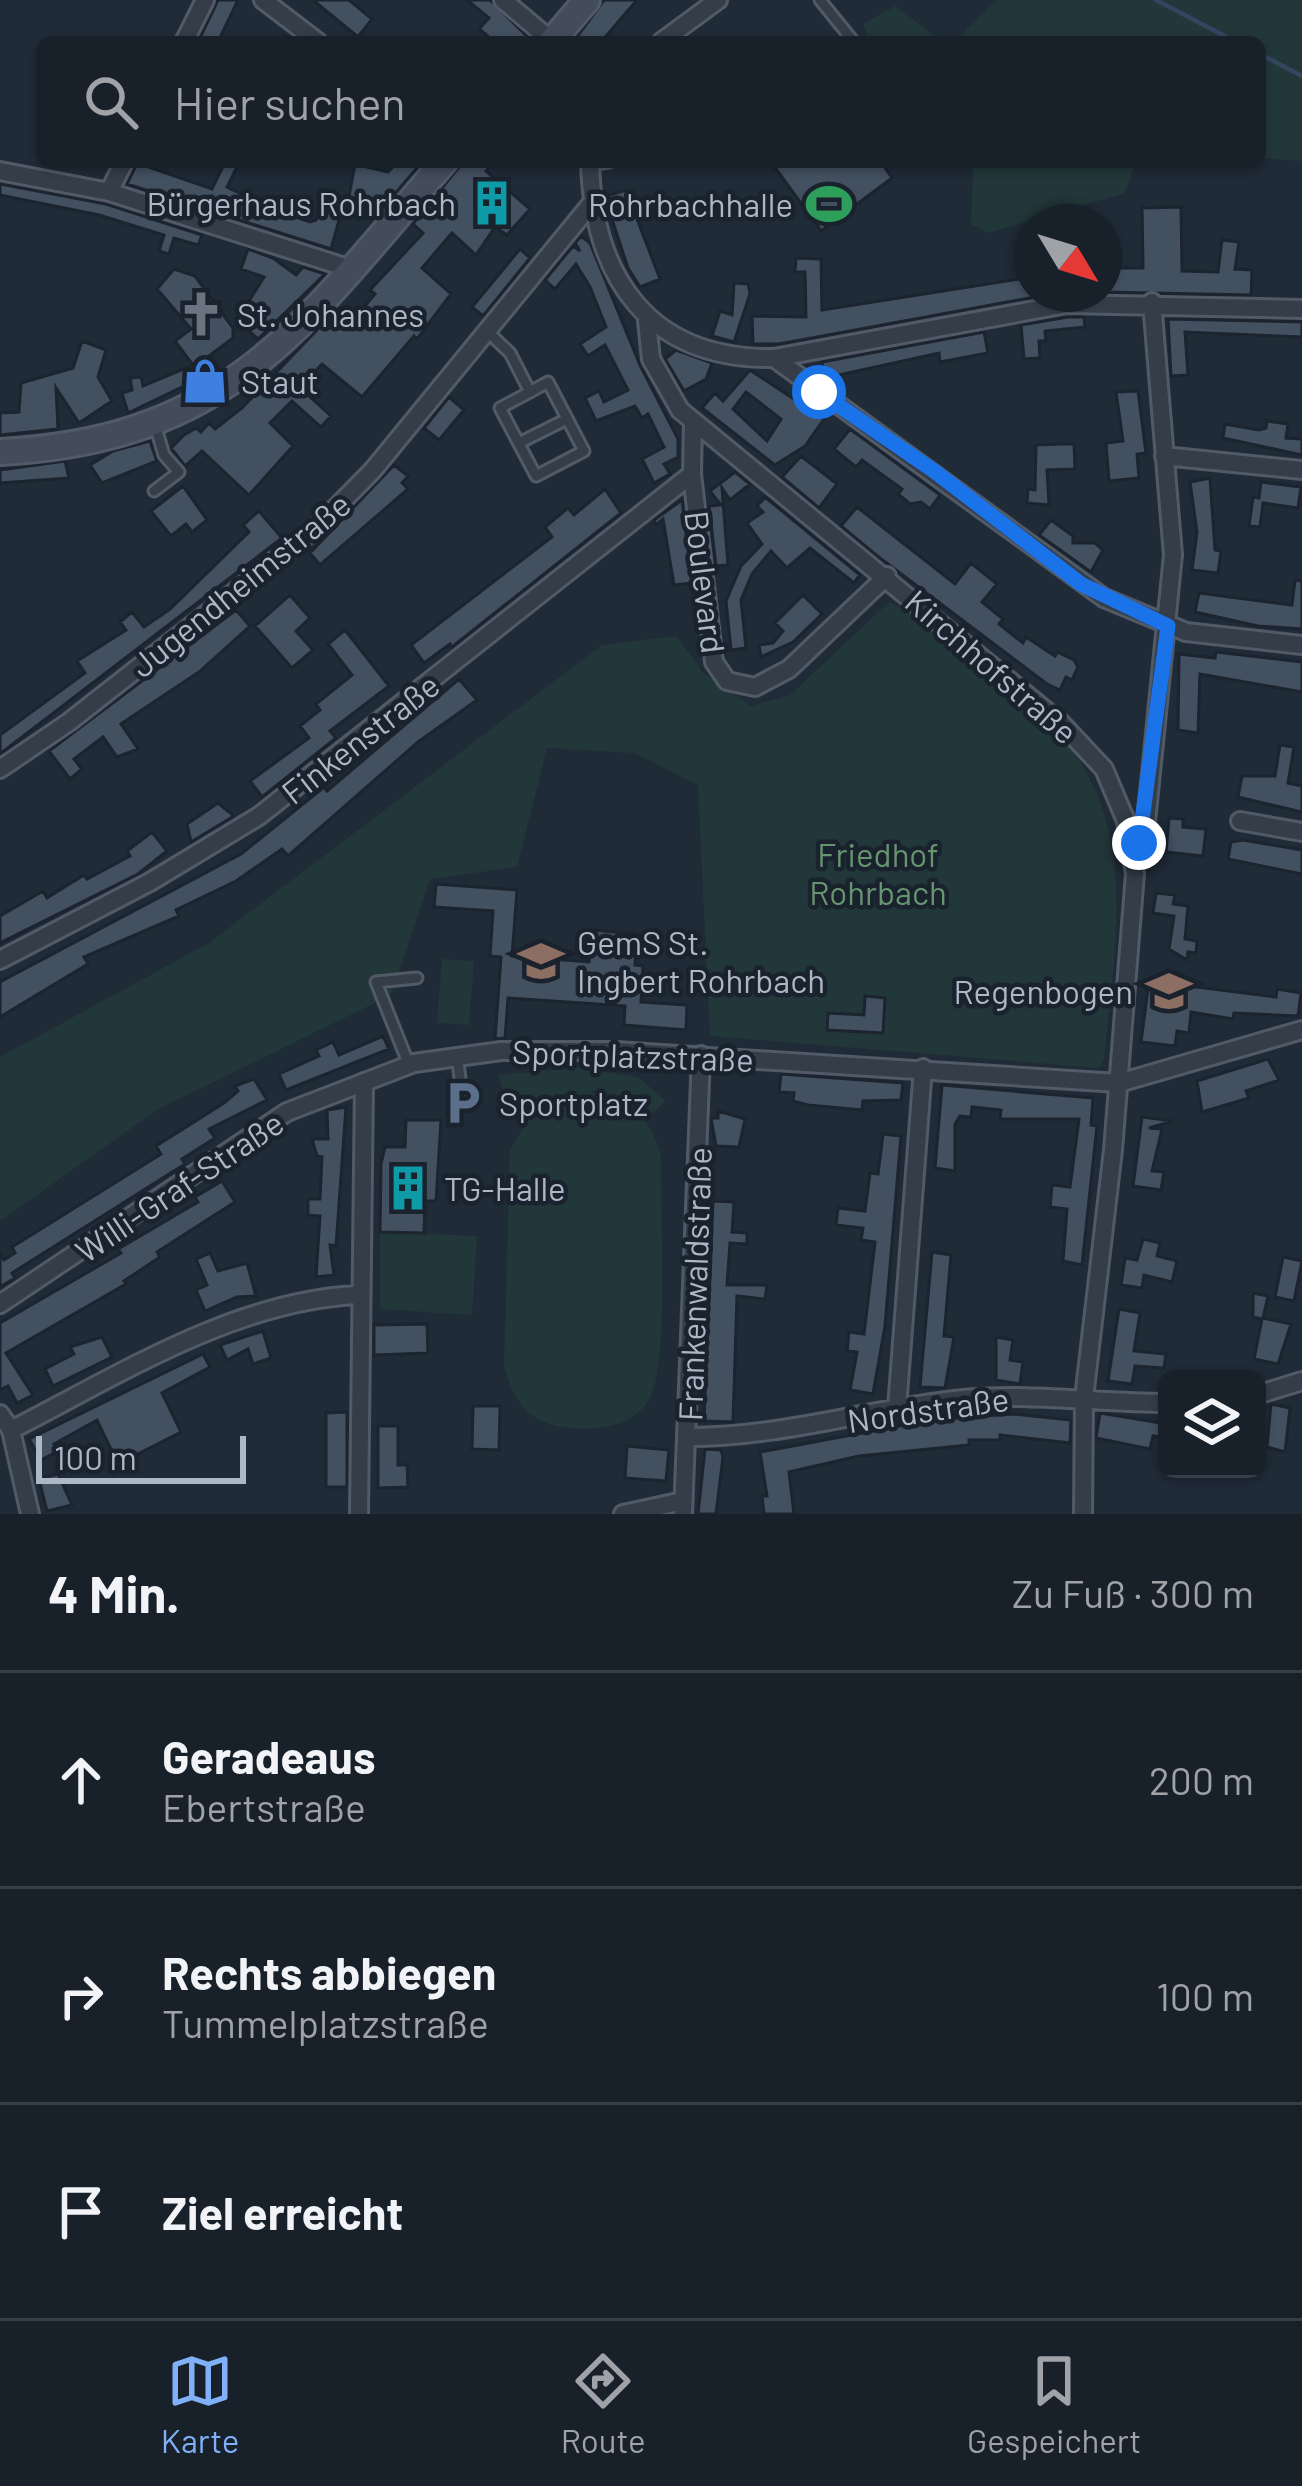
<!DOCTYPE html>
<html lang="de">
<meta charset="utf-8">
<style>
body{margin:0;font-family:Barlow,sans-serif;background:#252d36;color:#f1f3f6}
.controls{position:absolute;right:36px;bottom:36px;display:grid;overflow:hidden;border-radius:18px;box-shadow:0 3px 9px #0004}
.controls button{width:108px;height:108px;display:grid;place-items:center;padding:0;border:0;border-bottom:3px solid #363e47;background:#18202a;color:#f1f3f6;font:60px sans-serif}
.compass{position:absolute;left:1014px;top:204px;width:108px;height:108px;border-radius:50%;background:#18202a;box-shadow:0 3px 9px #0004;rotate:128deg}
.scale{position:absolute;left:36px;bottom:30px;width:210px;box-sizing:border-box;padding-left:12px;border:6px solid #aeb7c5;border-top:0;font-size:33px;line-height:42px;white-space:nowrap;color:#aeb7c5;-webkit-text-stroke:9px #19222d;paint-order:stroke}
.stop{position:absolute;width:36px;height:36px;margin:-27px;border:9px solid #1a73e8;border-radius:50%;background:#fff}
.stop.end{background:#1a73e8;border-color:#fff;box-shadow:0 3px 12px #0008}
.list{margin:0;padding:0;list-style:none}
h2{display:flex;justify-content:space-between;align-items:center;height:156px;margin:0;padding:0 48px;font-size:51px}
h2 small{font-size:39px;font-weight:400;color:#9fa3a8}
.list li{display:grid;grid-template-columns:78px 1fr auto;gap:36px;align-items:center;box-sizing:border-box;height:216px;padding:0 48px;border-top:3px solid #363e47}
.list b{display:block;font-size:45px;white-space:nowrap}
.list p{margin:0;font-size:39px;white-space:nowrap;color:#9fa3a8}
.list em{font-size:39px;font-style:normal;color:#9fa3a8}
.icon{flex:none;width:66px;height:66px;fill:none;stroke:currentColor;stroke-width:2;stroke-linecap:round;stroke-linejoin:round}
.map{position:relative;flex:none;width:1302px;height:1514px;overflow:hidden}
.search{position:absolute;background:#18202a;box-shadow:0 3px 9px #0004;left:36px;right:36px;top:36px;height:132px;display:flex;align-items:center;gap:30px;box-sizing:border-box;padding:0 42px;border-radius:18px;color:#9fa3a8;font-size:45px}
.sheet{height:804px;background:#18202a}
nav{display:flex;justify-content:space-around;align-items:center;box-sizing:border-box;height:168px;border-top:3px solid #363e47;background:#18202a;font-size:33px;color:#9fa3a8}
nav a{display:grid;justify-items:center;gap:6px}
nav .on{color:#80b1f8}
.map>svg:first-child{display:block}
.green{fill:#223739}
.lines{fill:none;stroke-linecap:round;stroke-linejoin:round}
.stream{stroke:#34465f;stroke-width:4.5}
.building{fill:#435060;stroke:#1b242f;stroke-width:3;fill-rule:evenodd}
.lane-casing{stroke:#515a66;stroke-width:15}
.street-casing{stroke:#515a66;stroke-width:22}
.secondary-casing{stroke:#515a66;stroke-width:30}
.lane{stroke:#343d48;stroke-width:9}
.street{stroke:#343d48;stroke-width:16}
.secondary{stroke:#424c5b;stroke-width:24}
.route{stroke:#1a73e8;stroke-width:15}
.labels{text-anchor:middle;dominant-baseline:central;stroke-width:9;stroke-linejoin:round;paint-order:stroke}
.poi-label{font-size:33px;fill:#aeb7c5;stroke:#19222d;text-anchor:start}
.street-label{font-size:33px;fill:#aeb7c5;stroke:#19222d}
.park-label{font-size:33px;fill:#669570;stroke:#19222d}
</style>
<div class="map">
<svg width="1302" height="1514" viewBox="0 0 1302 1514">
<rect width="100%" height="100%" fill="#202b38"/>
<!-- green -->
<path class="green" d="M997 0H1302V161L1260 158V42H954Z
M895 6 943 42H870L863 24Z
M967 162H1166L1135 165 1125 193 988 233 971 224 973 172Z
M889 602 917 615C957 649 1035 703 1065 740 1140 834 1114 951 1104 1060L1099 1068 710 1036 698 785 635 753 547 748 517 867 430 879 391 995 157 1110 0 1221V1057L209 943 602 645 677 636 703 673 751 706 790 695Z
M442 959 474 961 469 1025 437 1023Z
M575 1068 638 1077 666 1101 651 1115 623 1096 587 1090C626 1107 651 1111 661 1157 660 1209 669 1355 651 1396 636 1428 592 1432 562 1427 526 1421 513 1399 504 1366L510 1149 535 1110 583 1090 535 1105 514 1121 498 1075Z
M380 1232 477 1236 472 1315 380 1309Z"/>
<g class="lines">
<!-- stream -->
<path class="stream" d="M1156 0 1236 42
M1260 54 1302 76"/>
</g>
<!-- building -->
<path class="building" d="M218 0H238L218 42H198Z
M313 0H349L372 19 358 37Z
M467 0H490L531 40 495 42 479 29 489 18Z
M604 0H637L601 42H573Z
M225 162 237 167 227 187 272 209 310 222 316 220 322 200 343 206 331 249 227 216 230 211 208 201 205 209 127 184 137 163 212 189Z
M397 162H422L376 216 349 196 355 164 388 172Z
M463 162H494L486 171 530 209 507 235 495 227 476 255 452 233 422 268 451 294 417 339 414 336 362 397 322 364 300 388 331 416 321 427 292 401 270 423 293 446 249 495 202 451 185 466 171 448 184 435 196 428 201 432 209 423 215 429 242 408 338 308 352 320 364 307 375 294 370 290 423 233 413 224Z
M771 162H881L892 178 821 231Z
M0 184 106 204 202 235 198 245 174 238 169 254 159 251 164 235 99 215 0 195Z
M626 190 660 279 640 287 628 268 606 201V196Z
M1181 207 1182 271 1218 272 1222 240 1239 242 1235 269 1252 270 1251 295 1104 292V268H1143L1142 208Z
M581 236 590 243 640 365 678 439V457L664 464 670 474 654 483 642 459 664 447 648 414 642 418 635 406 596 421 585 398 599 391 604 402 628 390 605 345 588 356 580 344 606 327 590 287 576 264 555 289 545 280 573 246 580 251 575 243Z
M248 249 273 258 296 275 303 267 325 274 258 339 237 320 264 277 241 269Z
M520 249 530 258 483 316 472 307Z
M796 258 821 259 822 310 1032 277V294H1051L779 344H753L752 316 806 317 805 272H795Z
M174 269 195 276 233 328V338L205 359 213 372 128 413 122 393 132 390 130 378 141 377 143 386 193 365 175 341 191 329 157 289Z
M734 283 748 284 750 294 734 342 712 336 720 311 732 315Z
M1068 317H1084L1085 327 1045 331 1046 341H1039L1040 358 1024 359 1021 325Z
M1168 319 1302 322V337L1185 332 1188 375 1171 376Z
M984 332 988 353 940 362 939 353 825 378 822 362Z
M82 341 106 350 98 377 112 401 79 423 56 388 58 429 0 435V413L19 412 21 383 73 368Z
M676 350 712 363 706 379 684 391 665 359Z
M750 370 824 419 805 446 775 465 702 408 715 393 723 401ZM746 392 781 419 767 441 733 409Z
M1138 391 1146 453 1137 454 1139 478 1109 481 1106 443 1123 441 1116 392Z
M449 397 464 410 439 440 424 428Z
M1267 421 1288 424 1286 438 1302 439V455L1223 438 1225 424 1259 430 1266 428Z
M850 429 940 495 930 509 921 502 910 504 898 494 902 489 862 460 856 467 834 449Z
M150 441 157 461 102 483 90 465 113 451Z
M1062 444H1074L1075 469 1047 470 1049 505 1027 503 1028 489 1035 490 1036 445Z
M801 456 837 484 819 508 782 477Z
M65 461 69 478 0 483V470Z
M394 465 408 476 402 483 408 489 320 565 310 553Z
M735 472 750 484 730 500 722 488 728 565 716 566 709 506 721 505 710 491Z
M1210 478 1215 550 1221 551 1218 573 1192 570 1197 532 1190 482Z
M1261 482 1301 487 1298 508 1263 503 1260 527 1249 526 1253 497 1259 498Z
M183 486 207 520 192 532 186 524 171 536 151 511Z
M605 489 621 513 452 647 450 644 424 663 411 645 552 537 545 527 568 508 574 515Z
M765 497 860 575 854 583 810 548 787 568 771 551 752 574 741 600 746 648 731 650 726 601 741 566 762 544 747 523 763 512 757 506Z
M682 500 692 583 674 585 663 519 656 525 654 520Z
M857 507 955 584 971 563 997 584 982 602 1003 619 999 624 1023 643 1026 637 1055 656 1057 652 1074 660 1078 667 1072 680 1066 677 1060 690 1047 684 876 555 841 526Z
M259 511 282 538 0 754V735L85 673 77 661 126 630 120 622 132 612 144 627 170 609 249 532 243 525Z
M1051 520 1073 536V543H1095L1103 550 1091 572 1039 535Z
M1295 580 1302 581V629L1258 626 1195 612 1199 593 1292 605Z
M290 595 310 618 296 631 313 650 292 668 255 626Z
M803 595 822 614 793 642 761 657 759 645 773 643 783 631 775 623Z
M236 610 250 626 199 672 121 724 138 749 117 757 103 737 74 759 82 769 70 779 49 751Z
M345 630 389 686 330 731 336 738 262 797 250 781 309 738 300 726 320 710 316 704 352 675 328 644Z
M1216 652 1302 662V692L1200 674 1198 733 1178 730 1179 654 1215 658Z
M459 679 477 700 418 742 288 856 282 849 236 881 176 910 179 916 84 957 88 964 0 1017V982L241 854 324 787 327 791Z
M1280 745 1294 747 1288 783 1302 786V812L1238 797 1242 776H1275Z
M218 803 234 816 191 842 187 824Z
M1169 818 1183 819V827L1206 829 1203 856 1166 852Z
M152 832 167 851 138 874 0 943V916L43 891 47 898 84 875 87 879 130 856 127 851Z
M1243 840 1302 850V874L1228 859 1231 842Z
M436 884 517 890 512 956 589 962 592 930 637 934 635 965 643 966 641 1002 687 1005 686 1030 624 1025 625 1006 508 998 505 1038 495 1039 501 957 490 956 493 911 434 907Z
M1156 893 1175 895 1173 904 1188 906 1185 939 1197 941 1196 953 1188 952 1187 960 1169 949 1174 916 1153 913Z
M1149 981 1276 997 1277 989 1301 993 1298 1016 1234 1013 1233 1019 1191 1012 1189 1033 1177 1031 1175 1046 1141 1042Z
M865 996 885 998 883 1033 827 1030 828 1013 864 1015Z
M383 1036 389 1049 286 1090 279 1074 319 1056 316 1050 333 1042 339 1055Z
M1268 1059 1279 1080 1246 1091 1249 1098 1202 1112 1197 1081Z
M781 1074 903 1083 901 1100 863 1101 862 1110 808 1105 793 1101 794 1093 779 1092Z
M254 1079 267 1100 209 1129 215 1138 182 1159 185 1164 12 1273 15 1278 0 1287V1254L4 1260 15 1253 12 1247 161 1154 156 1146 224 1103 238 1091 235 1086Z
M942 1085 1093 1098 1091 1125 1097 1126 1082 1265 1063 1261 1067 1209 1050 1207 1052 1185 1070 1187 1079 1119H1000L1001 1110 972 1107 971 1117 960 1116 955 1124V1171L935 1168Z
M346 1107 336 1246 330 1245 334 1275 316 1277 320 1216 308 1215V1199H320L322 1157 317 1156 312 1139H328L327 1110Z
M718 1111 745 1119 739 1147 716 1146 711 1118H718Z
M1142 1117 1173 1121 1149 1128 1162 1129 1152 1171 1164 1172 1161 1190 1133 1186Z
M406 1120H441L436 1201H425L424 1233 380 1232 381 1164 385 1147H405Z
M883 1134 901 1136 885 1326 873 1394 850 1390 857 1352 847 1351 849 1332 864 1334 875 1242 861 1240 863 1228 836 1225 838 1208 865 1211 870 1173 878 1174Z
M222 1181 235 1202 157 1252 160 1257 124 1281 126 1284 6 1353 33 1395 17 1403 8 1386 0 1390V1323L121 1253 118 1249 198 1202 195 1197Z
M713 1201 734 1202 732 1232 747 1233V1244L730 1243 727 1285H767L765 1299 737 1296 733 1422 704 1421Z
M1143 1239 1160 1243 1157 1256 1177 1261 1172 1282 1144 1275 1142 1288 1121 1285 1125 1258 1137 1260Z
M932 1252 951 1255 944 1336 954 1337 945 1388 920 1387Z
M210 1253 218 1271 247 1263 256 1296 237 1297 205 1311 196 1290 207 1285 196 1259Z
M1283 1257 1302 1261 1294 1301 1275 1297Z
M1253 1293 1268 1296 1263 1318 1291 1324 1278 1364 1254 1359 1262 1319 1253 1317Z
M1119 1309 1140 1313 1134 1351 1166 1354 1164 1368 1135 1366 1132 1384 1108 1381Z
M427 1324 428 1353 374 1355V1325Z
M263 1331 271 1358 253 1364 248 1349 227 1360 220 1345Z
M102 1337 112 1357 53 1386 45 1369 74 1354 70 1347Z
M996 1337 1013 1340 1010 1360 1023 1362 1020 1384 996 1380Z
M203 1354 210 1367 162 1393 181 1432 118 1464 97 1420 54 1444 58 1451 41 1460 29 1439Z
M1271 1404 1290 1408 1285 1452 1267 1447Z
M473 1406H500L499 1450 472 1449Z
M347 1412V1487H326V1413Z
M1100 1413 1167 1424V1438L1153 1436 1150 1449 1096 1438Z
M1014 1414 1071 1420 1070 1443 1000 1435V1440H969V1445L859 1456 789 1472 794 1514H764L762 1496H767L760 1452 937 1419Z
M378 1426H398V1465H407L408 1487 378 1488Z
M627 1446 669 1450 666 1481 625 1478Z
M705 1449 721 1450 723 1457 716 1514H698Z
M58 1474 72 1505 47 1511 39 1479Z"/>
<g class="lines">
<!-- lane casing -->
<g class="lane-casing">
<path id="lane" d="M820 0 854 42
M590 165 609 162
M488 332 510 353 530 392 500 408 536 476 584 451 548 382 530 392
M519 443 567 419
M154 491 179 472 164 455 155 425
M457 1054 463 1103
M409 1065 376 982 417 978"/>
</g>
<!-- street casing -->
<g class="street-casing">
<path id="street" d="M263 0 318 42
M503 0 553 42
M184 42 205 0
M661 42 718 0
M590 162C593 279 650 360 774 358L1067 304 1302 309
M0 171 109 192 351 269
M109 192 124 162
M647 321 651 359 680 410 1061 723 1104 769 1126 821 1135 874 1113 1150 1084 1398 1083 1514
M774 358 1104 598 1186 632 1302 645
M693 421 692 474 714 662 727 681 755 687 789 669 887 576
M1164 456 1302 470
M0 769 69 722 315 529 373 470 591 204
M1240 821 1302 832
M1132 852 1145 832 1173 555 1152 302
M0 960 150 882 259 816 692 474
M0 1304 287 1112 414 1063 501 1051H616L1119 1083 1302 1030
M1257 1395 1302 1381
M897 1408 923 1068
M0 1414 11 1430 30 1514
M11 1430C119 1375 234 1301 357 1295
M690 1437C783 1437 871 1408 964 1399 1032 1393 1099 1403 1167 1403
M359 1514 364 1082
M623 1514 683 1501
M683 1514 701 1055"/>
</g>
<!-- secondary casing -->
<g class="secondary-casing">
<path id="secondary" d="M551 42 587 0
M0 452C232 440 304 323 444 162"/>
</g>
<!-- lane -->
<use href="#lane" class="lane"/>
<!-- street -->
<use href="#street" class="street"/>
<!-- secondary -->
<use href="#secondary" class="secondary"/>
</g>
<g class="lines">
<!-- route -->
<path class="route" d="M819 392 934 471 1081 584 1168 626 1139 843"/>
</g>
<!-- icons -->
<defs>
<g id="building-bare" transform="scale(3.6)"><path d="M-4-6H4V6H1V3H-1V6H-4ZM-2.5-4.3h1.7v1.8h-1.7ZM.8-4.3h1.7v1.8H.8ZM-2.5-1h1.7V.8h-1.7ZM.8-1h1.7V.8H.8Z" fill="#0f9aa8" stroke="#19222d" stroke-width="2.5" paint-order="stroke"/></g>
<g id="stadium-bare" transform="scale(3.6)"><path d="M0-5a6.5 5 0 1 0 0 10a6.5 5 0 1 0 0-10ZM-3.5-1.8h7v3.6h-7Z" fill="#2e9e5b" stroke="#19222d" stroke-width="2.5" paint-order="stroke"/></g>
<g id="church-bare" transform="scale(3.6)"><path d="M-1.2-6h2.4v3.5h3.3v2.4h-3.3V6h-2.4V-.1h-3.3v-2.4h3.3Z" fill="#6b7280" stroke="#19222d" stroke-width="2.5" paint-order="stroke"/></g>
<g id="shop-bare" transform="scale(3.6)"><path d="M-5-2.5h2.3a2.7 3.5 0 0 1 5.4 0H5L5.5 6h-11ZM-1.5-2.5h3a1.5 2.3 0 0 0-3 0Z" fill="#3f7fe0" stroke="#19222d" stroke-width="2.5" paint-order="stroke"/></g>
<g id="school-bare" transform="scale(3.6)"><path d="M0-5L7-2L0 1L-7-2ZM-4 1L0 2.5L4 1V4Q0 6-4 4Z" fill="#8d6e63" stroke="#19222d" stroke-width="2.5" paint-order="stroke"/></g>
<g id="parking-bare" transform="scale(3.6)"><path d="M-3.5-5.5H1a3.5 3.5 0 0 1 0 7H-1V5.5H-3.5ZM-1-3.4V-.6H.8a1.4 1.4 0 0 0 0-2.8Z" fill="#5c6f8a" stroke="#19222d" stroke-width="2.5" paint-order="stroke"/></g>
</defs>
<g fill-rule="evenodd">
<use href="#building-bare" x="492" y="203"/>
<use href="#stadium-bare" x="829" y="204"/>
<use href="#church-bare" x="201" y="314"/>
<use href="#shop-bare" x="205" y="381"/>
<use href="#school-bare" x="541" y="961"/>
<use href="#school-bare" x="1169" y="991"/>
<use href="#parking-bare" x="463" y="1103"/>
<use href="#building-bare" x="408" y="1188"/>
</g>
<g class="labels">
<!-- poi labels -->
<g class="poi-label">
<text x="456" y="203" text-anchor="end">Bürgerhaus Rohrbach</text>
<text x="793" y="204" text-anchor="end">Rohrbachhalle</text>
<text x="237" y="314">St. Johannes</text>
<text x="241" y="381">Staut</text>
<text x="577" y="942">GemS St.<tspan x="577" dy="38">Ingbert Rohrbach</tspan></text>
<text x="1133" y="991" text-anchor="end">Regenbogen</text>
<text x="499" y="1103">Sportplatz</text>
<text x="444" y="1188">TG-Halle</text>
</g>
<!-- street labels -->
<g class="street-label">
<text transform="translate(706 582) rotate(83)">Boulevard</text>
<text transform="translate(240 584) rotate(-39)">Jugendheimstraße</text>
<text transform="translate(992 666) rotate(41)">Kirchhofstraße</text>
<text transform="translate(360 738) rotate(-38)">Finkenstraße</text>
<text transform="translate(633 1055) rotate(2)">Sportplatzstraße</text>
<text transform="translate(179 1186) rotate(-34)">Willi-Graf-Straße</text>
<text transform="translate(694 1284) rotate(-88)">Frankenwaldstraße</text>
<text transform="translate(928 1409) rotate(-8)">Nordstraße</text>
</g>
<!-- park labels -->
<g class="park-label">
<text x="878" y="854">Friedhof<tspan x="878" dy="38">Rohrbach</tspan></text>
</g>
</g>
</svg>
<div class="controls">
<button><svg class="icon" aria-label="layers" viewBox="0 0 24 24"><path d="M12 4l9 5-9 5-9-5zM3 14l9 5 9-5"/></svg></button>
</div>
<svg class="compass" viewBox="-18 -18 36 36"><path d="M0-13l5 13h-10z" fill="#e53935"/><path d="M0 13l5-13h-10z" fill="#9fa3a8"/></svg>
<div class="scale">100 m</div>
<div class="stop" style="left:819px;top:392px"></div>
<div class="stop end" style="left:1139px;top:843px"></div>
<div class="search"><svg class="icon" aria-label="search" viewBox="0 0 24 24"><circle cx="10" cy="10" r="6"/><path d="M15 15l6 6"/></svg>Hier suchen</div>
</div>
<section class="sheet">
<h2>4 Min.<small>Zu Fuß · 300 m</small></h2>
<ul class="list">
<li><svg class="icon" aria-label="ahead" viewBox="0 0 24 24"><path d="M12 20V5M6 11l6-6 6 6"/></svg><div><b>Geradeaus</b><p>Ebertstraße</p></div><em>200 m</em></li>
<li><svg class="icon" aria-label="right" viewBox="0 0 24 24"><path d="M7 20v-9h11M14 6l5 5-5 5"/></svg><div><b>Rechts abbiegen</b><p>Tummelplatzstraße</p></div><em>100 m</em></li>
<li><svg class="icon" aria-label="arrive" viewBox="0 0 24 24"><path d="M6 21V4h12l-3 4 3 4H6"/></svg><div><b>Ziel erreicht</b></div></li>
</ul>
</section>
<nav>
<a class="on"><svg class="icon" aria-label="map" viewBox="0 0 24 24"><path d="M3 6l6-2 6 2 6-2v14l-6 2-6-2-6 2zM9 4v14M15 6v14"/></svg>Karte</a>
<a><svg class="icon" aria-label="directions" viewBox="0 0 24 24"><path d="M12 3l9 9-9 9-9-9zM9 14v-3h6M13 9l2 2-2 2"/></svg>Route</a>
<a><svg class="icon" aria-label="saved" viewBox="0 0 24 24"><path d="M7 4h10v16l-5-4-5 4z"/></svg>Gespeichert</a>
</nav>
